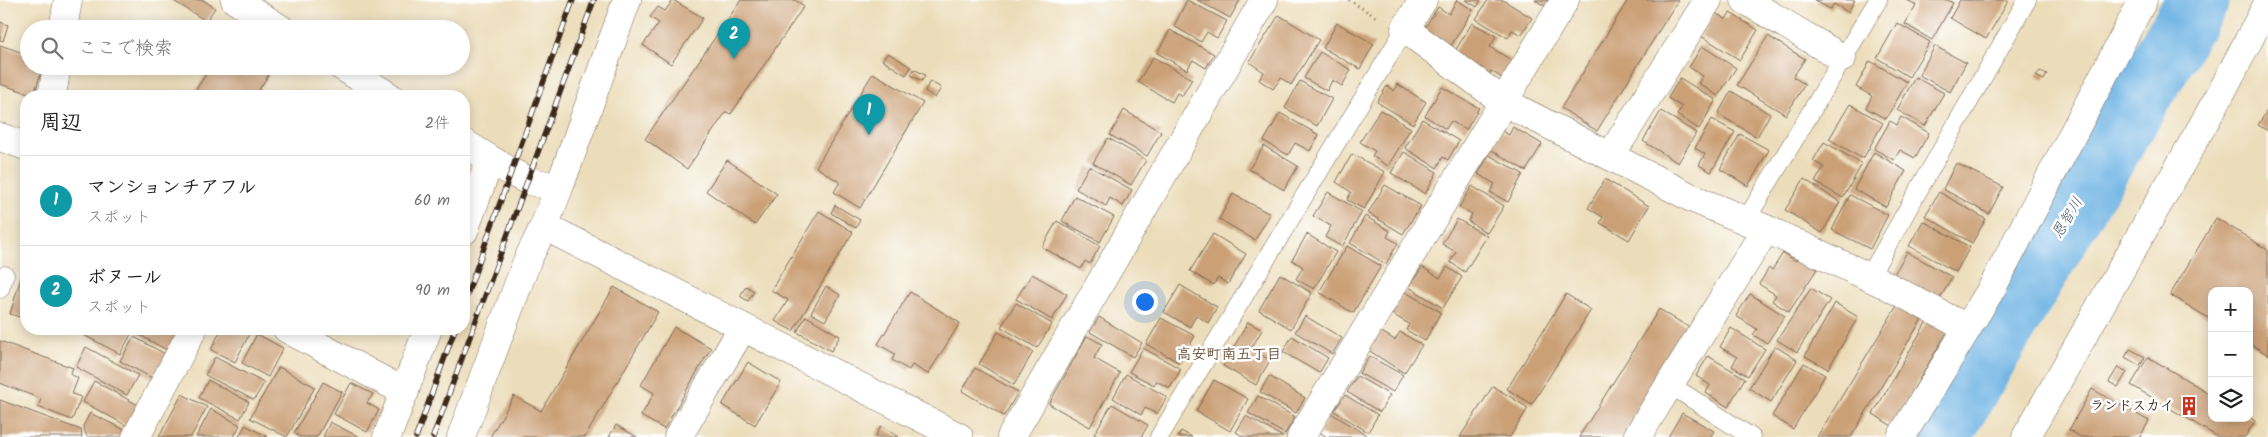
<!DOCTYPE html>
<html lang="ja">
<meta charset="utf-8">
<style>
body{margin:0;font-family:Kalam,"Klee One",sans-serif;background:#f6f6f6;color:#202124}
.controls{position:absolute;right:15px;bottom:15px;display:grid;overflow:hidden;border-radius:10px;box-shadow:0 2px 12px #0003}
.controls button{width:45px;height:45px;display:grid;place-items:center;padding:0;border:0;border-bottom:1px solid #e0e0e0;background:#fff;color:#202124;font:25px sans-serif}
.you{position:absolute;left:1144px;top:301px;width:18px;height:18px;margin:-12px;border:4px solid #fff;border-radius:50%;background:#1a73e8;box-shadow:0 0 0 8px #1a73e833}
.badge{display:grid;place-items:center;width:32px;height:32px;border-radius:50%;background:#0f766e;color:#fff;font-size:16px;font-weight:700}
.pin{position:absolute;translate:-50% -41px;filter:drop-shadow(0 1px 2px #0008)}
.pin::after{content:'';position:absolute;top:26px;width:18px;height:15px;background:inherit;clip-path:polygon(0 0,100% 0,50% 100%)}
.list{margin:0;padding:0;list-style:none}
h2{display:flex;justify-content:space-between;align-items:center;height:65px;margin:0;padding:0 20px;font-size:21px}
h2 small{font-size:16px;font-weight:400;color:#757577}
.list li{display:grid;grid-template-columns:32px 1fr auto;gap:15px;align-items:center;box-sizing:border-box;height:90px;padding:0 20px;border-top:1px solid #e0e0e0}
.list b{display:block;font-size:19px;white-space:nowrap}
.list p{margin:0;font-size:16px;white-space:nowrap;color:#757577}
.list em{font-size:16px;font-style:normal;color:#757577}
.icon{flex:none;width:28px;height:28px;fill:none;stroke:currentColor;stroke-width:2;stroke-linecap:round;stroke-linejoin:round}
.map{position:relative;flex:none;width:2268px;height:437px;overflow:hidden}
.search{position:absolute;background:#fff;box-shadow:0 2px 12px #0003;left:20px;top:20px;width:450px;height:55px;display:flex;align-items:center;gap:12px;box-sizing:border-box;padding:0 18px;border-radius:28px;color:#757577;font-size:19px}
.panel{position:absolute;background:#fff;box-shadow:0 2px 12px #0003;left:20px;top:90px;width:450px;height:245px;border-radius:20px}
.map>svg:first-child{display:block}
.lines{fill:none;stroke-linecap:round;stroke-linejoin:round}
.river{stroke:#6db2e3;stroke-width:62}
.building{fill:#cba077}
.service-casing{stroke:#796955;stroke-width:19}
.minor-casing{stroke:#796955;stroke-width:29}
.path{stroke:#796955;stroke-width:3;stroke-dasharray:1 4;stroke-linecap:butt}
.service{stroke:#fff;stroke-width:18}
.minor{stroke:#fff;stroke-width:28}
.rail-casing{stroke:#3b2a1e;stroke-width:5.5}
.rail{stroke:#fff;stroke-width:4;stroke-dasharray:11;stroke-linecap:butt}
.labels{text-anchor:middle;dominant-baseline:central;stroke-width:5;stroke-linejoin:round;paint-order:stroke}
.poi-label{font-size:14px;font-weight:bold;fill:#3b2a1e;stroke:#fff;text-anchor:end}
.water-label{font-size:15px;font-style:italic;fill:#4f606d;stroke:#fff}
.neighbourhood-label{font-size:15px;font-weight:bold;fill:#6d533d;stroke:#fff}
</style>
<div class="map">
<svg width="2268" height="437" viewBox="0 0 2268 437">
<rect width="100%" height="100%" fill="#fff"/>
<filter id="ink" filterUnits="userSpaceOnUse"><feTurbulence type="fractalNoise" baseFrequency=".02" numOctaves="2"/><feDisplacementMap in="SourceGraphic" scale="10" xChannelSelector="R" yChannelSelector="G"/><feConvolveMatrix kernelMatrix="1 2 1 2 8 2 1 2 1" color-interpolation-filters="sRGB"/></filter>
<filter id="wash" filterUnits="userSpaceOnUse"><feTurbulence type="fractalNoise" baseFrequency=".0096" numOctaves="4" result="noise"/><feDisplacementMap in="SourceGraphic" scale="20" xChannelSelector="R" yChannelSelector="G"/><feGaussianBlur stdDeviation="1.12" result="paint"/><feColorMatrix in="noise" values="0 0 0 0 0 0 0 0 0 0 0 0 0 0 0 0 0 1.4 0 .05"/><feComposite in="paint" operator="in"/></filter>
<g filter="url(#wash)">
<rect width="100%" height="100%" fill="#ecddba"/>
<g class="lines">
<!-- river -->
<path class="river" d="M1939 437 2198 0"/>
</g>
<g id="blocks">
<!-- building -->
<path class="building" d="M172 0H203L215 8 206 21Z
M673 0 703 18 671 64 643 45 659 23 650 17 658 7 665 11Z
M741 0H795L804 6 731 114 726 112 687 169 645 139Z
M1187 0 1227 21 1217 38 1207 32 1201 42 1174 26Z
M1197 0H1240L1230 18Z
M1457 0 1473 10 1447 52 1424 29 1438 7 1449 14Z
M1466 0H1481L1477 7Z
M1488 0H1503L1532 18 1521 35 1512 30 1508 38 1476 19Z
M1535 0H1553L1548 8Z
M1628 0H1678L1597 131 1561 108Z
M1814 0H1855L1848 12 1834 4 1830 9Z
M1907 0H1948L1953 3 1932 40 1905 24 1916 5Z
M1960 0H2009L1986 39 1950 18Z
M1715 13 1726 19 1730 13 1758 30 1740 60 1701 36Z
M1279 15 1319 40 1291 85 1281 78 1273 89 1259 80 1264 72 1249 62Z
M0 22 8 25 3 41 0 40Z
M1337 23 1374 44 1360 69 1323 48Z
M1472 23 1496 36 1490 47 1513 61 1502 78 1491 71 1488 77 1452 56Z
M1897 23 1930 42 1909 77 1877 58Z
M1170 30 1214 54 1206 68 1193 60 1187 70 1157 53Z
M1768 36 1805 59 1793 77 1805 84 1786 115 1737 85Z
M0 45 29 55V66H43L34 95 0 84Z
M1702 46 1736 68 1718 96 1698 83 1703 76 1689 67Z
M1935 46 1966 63 1950 92 1919 75Z
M1320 52 1351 70 1342 86 1332 80 1327 91 1304 78Z
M888 53 911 67 906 75 882 60Z
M1153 57 1192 79 1182 96 1177 93 1172 102 1138 82Z
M1870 61 1907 82 1886 119 1866 108 1872 96 1856 87Z
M211 66H263L271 71 255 96H192Z
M914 69 925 75 922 81 911 75Z
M2040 71 2047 74 2044 80 2036 76Z
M873 73 923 103 860 208 834 192 840 182 816 167Z
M1915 77 1944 93 1925 126 1897 110Z
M1680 78 1716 100 1699 129 1677 115 1682 107 1668 98Z
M930 81 941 88 935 98 925 91Z
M1300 81 1332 99 1317 126 1285 108Z
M1397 84 1426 102 1413 124 1377 102 1387 86 1394 91Z
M1442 87 1479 108 1466 130 1451 121 1446 129 1425 116Z
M1731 91 1770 114 1757 137 1718 114Z
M1850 104 1883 123 1863 159 1829 139Z
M2268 109V131L2258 125Z
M1124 110 1161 132 1147 156 1110 135Z
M1380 110 1411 128 1388 166 1372 156 1375 151 1360 142Z
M1661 111 1696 133 1678 163 1643 141Z
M1280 113 1319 135 1310 151 1295 143 1288 155 1264 141Z
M1901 117 1929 133 1915 158 1900 150 1894 160 1874 149 1890 121 1897 125Z
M1422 119 1459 141 1448 160 1443 157 1437 168 1405 148Z
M1712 119 1735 132 1711 172 1699 165 1705 154 1695 148Z
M1513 127 1542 144 1526 171 1490 149 1502 131 1509 135Z
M1740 134 1769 150 1748 186 1720 169Z
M1108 138 1146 160 1131 185 1093 163Z
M1824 142 1862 164 1843 198 1815 182 1824 167 1813 161Z
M1264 146 1298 166 1284 190 1249 169Z
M1404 152 1437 172 1425 194 1391 173Z
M1874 152 1906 171 1886 207 1854 189Z
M1352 154 1385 172 1364 209 1347 200 1351 192 1336 182Z
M1489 155 1523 174 1508 202 1490 192 1495 184 1478 174Z
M727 160 777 194 755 225 706 191Z
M1956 163 2003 187 1989 214 1943 189Z
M1089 166 1132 190 1123 206 1110 198 1106 206 1076 189Z
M1605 179 1649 206 1629 240 1600 223 1603 217 1588 208Z
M1804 179 1840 202 1822 233 1785 210Z
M1385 185 1421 206 1403 234 1368 213Z
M1472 186 1504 206 1487 233 1468 221 1472 214 1459 207Z
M1328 192 1362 212 1342 247 1325 237 1331 226 1313 216Z
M1939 192 1986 219 1972 243 1925 216Z
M1233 194 1270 214 1255 240 1219 219Z
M1850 195 1888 215 1870 249 1832 230Z
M1075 196 1114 217 1100 242 1062 221Z
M835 205 860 220 856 228 831 213Z
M819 211 853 232 793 331 775 321 788 300 771 290Z
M1365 216 1390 231 1387 237 1398 243 1386 264 1350 243Z
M2216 218 2268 250V355L2249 343V291H2212V320L2170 295Z
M1457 219 1487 236 1465 272 1450 262 1456 252 1442 244Z
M1057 221 1100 246 1090 264 1085 261 1081 269 1042 247Z
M1923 221 1970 247 1956 272 1909 246Z
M1213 234 1246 254 1228 284 1218 278 1213 285 1190 271Z
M1307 234 1336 252 1314 289 1296 279 1303 267 1292 260Z
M1347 246 1381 266 1353 313 1319 292Z
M1907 252 1952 277 1938 302 1893 276Z
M1783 253 1796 261 1798 257 1817 269 1789 312 1772 301 1776 295 1759 284 1769 268 1772 270Z
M1422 267 1440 278 1447 267 1462 277 1443 308 1409 287Z
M23 271 26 272V319L10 314Z
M1032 274 1067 294 1052 320 1016 299Z
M1280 274 1312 293 1291 329 1259 310Z
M1180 285 1217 307 1208 323 1196 315 1190 327 1164 312Z
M746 286 754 291 748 301 740 296Z
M826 286 840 295 825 321 811 313Z
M614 287 658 312 585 437H490L514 396 541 411Z
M1811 288 1830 300 1797 352 1777 340Z
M910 292 960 323 928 374 912 365 909 370 892 360 895 354 878 344Z
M1405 292 1441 312 1425 341 1406 330 1409 324 1392 314Z
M1566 294 1591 310 1532 404 1507 389Z
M1750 294 1785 316 1767 343 1753 335 1757 329 1736 316Z
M1016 303 1052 324 1037 348 1001 327Z
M1835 303 1858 317 1828 369 1805 356Z
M1898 304 1922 319 1851 437H1817Z
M1659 309 1690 328 1622 437H1579Z
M806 316 840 336 831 351 797 332Z
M1305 316 1342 338 1332 354 1295 332Z
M1099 317 1142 343 1133 357 1090 332Z
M1161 318 1195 336 1180 363 1146 344Z
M1927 321 1947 332 1892 426 1873 414Z
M1248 322 1262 330 1251 349 1270 360 1256 385 1223 366Z
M674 327 711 348 664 429 641 416 654 393 641 385Z
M1731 328 1765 349 1748 376 1732 366 1737 357 1720 347Z
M80 329H134L120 354 78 332Z
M139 329H180L172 353 136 333Z
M221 329H243L250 333 235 362 211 350Z
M1380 331 1395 340 1400 332 1422 345 1404 373 1368 350Z
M998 332 1033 352 1014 385 979 364Z
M257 334 283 348 268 377 242 363Z
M1087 336 1102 344 1094 358 1120 373 1090 427 1049 404Z
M1292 336 1328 358 1319 373 1283 352Z
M134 337 169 356 156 380 120 361Z
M0 341 73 368 70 374 78 378 72 394 81 397 72 420 38 407 41 399 0 383Z
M1775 346 1797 360 1771 402 1749 388Z
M86 347 138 375 127 395 76 367Z
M1143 348 1181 369 1170 388 1156 381 1154 385 1129 372Z
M2130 349 2145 357 2140 366 2125 357Z
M1369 356 1403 375 1393 392 1359 373Z
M1708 356 1745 378 1728 407 1706 393 1710 385 1696 376Z
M215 357 264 383 254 400 205 375Z
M2148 357 2212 395V418L2249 417 2255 421 2245 437H2218L2131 385Z
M748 362 781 382 755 425 722 405Z
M1804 363 1825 375 1793 429 1772 416Z
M279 367 315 387 287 437 250 418Z
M2118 367 2127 372 2118 387 2109 382Z
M975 368 1018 392 1004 416 962 391Z
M1126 374 1167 397 1157 414 1145 408 1141 415 1113 398Z
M1269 376 1305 398 1296 413 1260 392Z
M1357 376 1390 395 1380 412 1347 392Z
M208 380 249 402 240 419 199 398Z
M1214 380 1248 399 1230 431 1196 411Z
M94 381 142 407 131 428 83 402Z
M323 382 342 392 317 437H300L294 433Z
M351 383 373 394 367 403 379 410 367 432 334 414Z
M1493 386 1528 408 1510 437H1460Z
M2092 389 2149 421 2140 437H2081L2069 430Z
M182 394 207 407 191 437H159Z
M1345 395 1378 415 1368 432 1334 411Z
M1258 396 1295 417 1285 434 1248 413Z
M0 400 81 430 82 437H0Z
M1112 404 1148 425 1141 437H1100L1094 434Z
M211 409 240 425 234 437H196Z
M90 413 131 433 129 437H87L83 426Z
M1331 413 1366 435 1364 437H1327L1319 432Z
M1682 413 1714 431 1710 437H1668Z
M1246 416 1283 437H1244L1236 432Z
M330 422 359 437H323Z
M245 425 268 437H239Z
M616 425 637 437H609Z
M881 426 899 437H875Z
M1181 431 1192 437H1178Z"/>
</g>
</g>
<g filter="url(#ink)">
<use href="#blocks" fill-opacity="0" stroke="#796955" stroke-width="1"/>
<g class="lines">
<!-- service casing -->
<g class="service-casing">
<path id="service" d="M1746 220 1878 0
M1869 277 2027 0
M0 289 5 275
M1669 384 1751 437
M1159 437 1405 29"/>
</g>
<!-- minor casing -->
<g class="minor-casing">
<path id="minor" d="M235 0 281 29
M1423 0 1405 29 1504 102 1694 199 1766 229 1884 284 1967 328
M1745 0 1842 58
M63 29 68 0
M341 66 389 96
M52 96 57 66
M0 137 26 146
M464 143 511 172 529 181 559 188 544 226 959 437
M1618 144 1708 0
M559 188 627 0
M464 231 490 160
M287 329 405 392
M136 437 193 329
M387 437 428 329
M461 437 527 261 544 226
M678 437 743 327
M1011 437 1264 0
M1301 437 1565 0
M1637 437 1766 229
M1901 437 1992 288 2143 0
M2026 437 2221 93 2268 3"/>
</g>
<!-- path -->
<path class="path" d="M1349 0 1376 17"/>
<!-- service -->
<use href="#service" class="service"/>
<!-- minor -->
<use href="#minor" class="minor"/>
<!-- rail casing -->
<g class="rail-casing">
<path id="rail" d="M464 303 573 0
M416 437 455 329
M433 437 594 0"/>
</g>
<!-- rail -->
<use href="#rail" class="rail"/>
</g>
</g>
<!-- icons -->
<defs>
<g id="building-bare" transform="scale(1.5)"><path d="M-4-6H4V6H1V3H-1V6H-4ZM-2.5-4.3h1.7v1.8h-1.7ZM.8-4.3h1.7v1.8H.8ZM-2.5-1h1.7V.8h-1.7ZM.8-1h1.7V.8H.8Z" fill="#c8321e" stroke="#fff" stroke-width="2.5" paint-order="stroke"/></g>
</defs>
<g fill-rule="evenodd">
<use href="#building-bare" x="2189" y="406"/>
</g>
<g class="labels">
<!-- poi labels -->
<g class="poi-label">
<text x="2174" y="406">ランドスカイ</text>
</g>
<!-- water labels -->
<g class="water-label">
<text transform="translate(2068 218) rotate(-59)">恩智川</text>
</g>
<!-- neighbourhood labels -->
<g class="neighbourhood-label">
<text x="1229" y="355">高安町南五丁目</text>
</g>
</g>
</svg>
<div class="controls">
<button>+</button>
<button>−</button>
<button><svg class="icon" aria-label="layers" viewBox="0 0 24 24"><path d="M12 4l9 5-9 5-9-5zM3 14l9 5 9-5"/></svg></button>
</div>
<div class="you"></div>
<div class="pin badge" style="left:869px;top:135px;background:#0f9aa8">1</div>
<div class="pin badge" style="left:734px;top:59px;background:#0f9aa8">2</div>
<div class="search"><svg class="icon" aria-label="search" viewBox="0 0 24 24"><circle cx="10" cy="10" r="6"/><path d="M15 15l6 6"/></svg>ここで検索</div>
<section class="panel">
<h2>周辺<small>2件</small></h2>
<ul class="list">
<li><span class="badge" style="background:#0f9aa8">1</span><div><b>マンションチアフル</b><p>スポット</p></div><em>60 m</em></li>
<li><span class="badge" style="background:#0f9aa8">2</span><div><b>ボヌール</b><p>スポット</p></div><em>90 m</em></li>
</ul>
</section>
</div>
